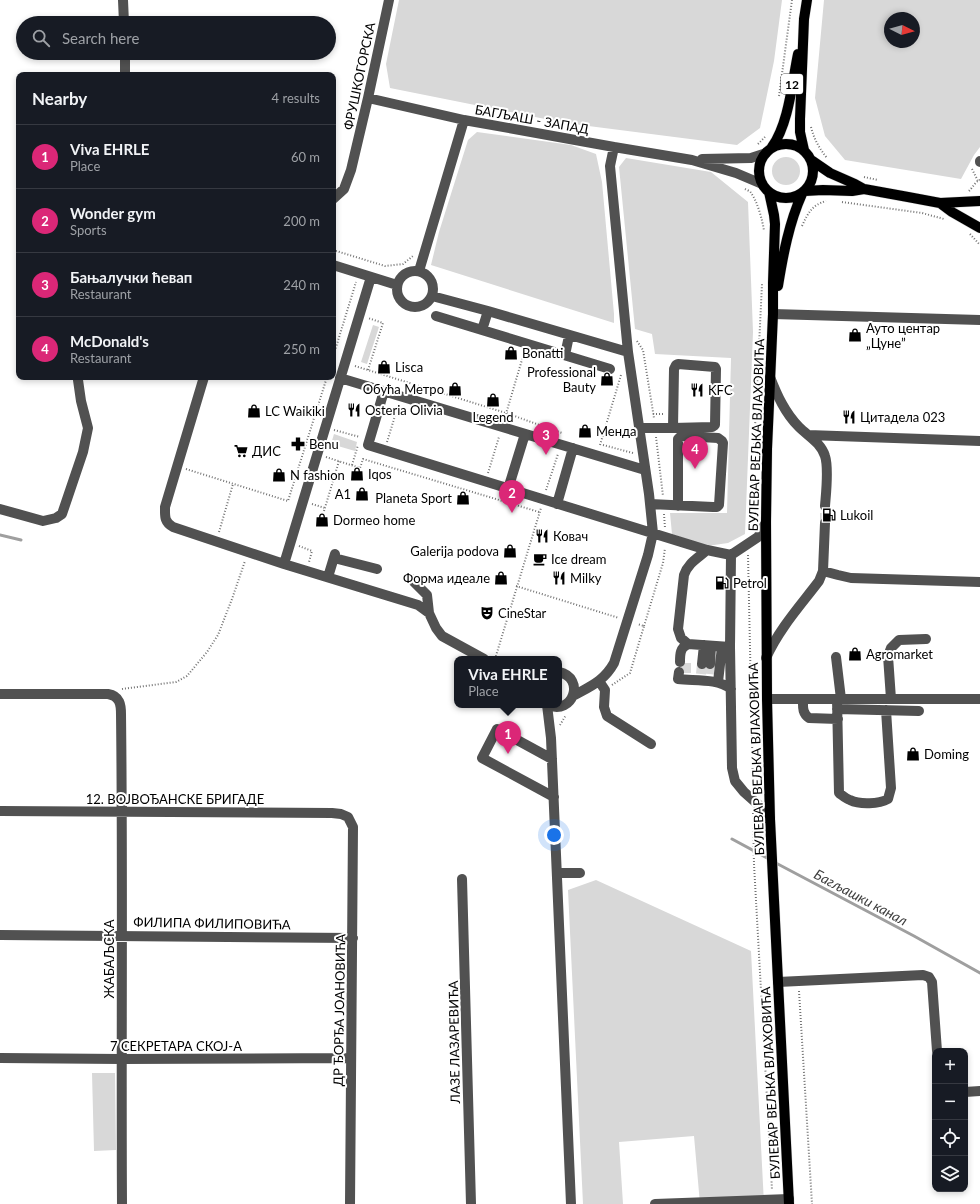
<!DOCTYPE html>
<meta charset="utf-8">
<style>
body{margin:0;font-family:Lato,sans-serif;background:#20242c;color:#f1f3f6}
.controls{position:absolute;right:12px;bottom:12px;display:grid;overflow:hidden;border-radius:8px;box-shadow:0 2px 6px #0003}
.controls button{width:36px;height:36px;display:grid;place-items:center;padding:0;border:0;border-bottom:1px solid #363941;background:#171b24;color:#f1f3f6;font:20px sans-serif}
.compass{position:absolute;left:884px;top:12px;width:36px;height:36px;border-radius:50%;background:#171b24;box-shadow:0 2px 6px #0003;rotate:96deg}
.you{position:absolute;left:554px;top:835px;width:14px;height:14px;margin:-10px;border:3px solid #fff;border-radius:50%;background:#1a73e8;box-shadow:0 0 0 6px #1a73e833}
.badge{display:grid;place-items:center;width:26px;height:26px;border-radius:50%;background:#db2777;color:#fff;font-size:13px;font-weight:700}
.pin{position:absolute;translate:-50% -33px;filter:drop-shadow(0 1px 2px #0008)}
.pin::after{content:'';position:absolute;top:21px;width:14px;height:12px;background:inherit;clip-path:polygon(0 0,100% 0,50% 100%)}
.popup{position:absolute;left:454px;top:656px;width:108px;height:52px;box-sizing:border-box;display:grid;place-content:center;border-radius:8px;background:#171b24;filter:drop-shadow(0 1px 3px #0005);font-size:13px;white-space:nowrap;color:#9ea1a6}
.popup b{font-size:15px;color:#f1f3f6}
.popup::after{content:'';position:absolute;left:50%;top:100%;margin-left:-8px;border:8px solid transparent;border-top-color:#171b24}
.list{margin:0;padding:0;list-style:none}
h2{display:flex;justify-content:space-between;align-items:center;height:52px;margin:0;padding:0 16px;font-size:17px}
h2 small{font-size:13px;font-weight:400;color:#9ea1a6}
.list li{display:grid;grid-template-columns:26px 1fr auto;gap:12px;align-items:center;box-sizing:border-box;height:64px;padding:0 16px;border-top:1px solid #363941}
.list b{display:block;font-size:15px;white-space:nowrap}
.list p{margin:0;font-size:13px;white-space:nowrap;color:#9ea1a6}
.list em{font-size:13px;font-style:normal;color:#9ea1a6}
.icon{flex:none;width:22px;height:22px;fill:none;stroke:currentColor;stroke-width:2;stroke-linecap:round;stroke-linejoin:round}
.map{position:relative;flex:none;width:980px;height:1204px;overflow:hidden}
.search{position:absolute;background:#171b24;box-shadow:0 2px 6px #0003;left:16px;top:16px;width:320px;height:44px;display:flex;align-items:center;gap:10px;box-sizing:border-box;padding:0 14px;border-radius:22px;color:#9ea1a6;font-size:15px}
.panel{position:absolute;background:#171b24;box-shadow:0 2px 6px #0003;left:16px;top:72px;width:320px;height:308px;border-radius:8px}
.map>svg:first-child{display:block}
.green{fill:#d8d8d8;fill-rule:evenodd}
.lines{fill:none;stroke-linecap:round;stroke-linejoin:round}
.stream{stroke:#9f9f9f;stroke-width:3}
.minor-tunnel{stroke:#d9d9d9;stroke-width:10;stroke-dasharray:10 5;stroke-linecap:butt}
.major-casing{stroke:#dbdbdb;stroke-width:11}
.path{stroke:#737373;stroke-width:2;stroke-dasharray:1 2;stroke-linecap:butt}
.minor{stroke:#515151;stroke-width:10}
.major{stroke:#000;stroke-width:10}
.labels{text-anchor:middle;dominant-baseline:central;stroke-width:4;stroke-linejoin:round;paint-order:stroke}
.shield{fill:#fff;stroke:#4c4c4c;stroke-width:1}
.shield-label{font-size:12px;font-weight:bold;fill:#000}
.street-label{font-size:13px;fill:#000;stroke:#fff}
.poi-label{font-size:13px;fill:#000;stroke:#fff;text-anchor:start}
.water-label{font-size:14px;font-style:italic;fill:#404040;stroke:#fff}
</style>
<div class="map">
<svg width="980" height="1204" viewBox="0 0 980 1204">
<rect width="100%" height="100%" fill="#fff"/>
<!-- green -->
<path class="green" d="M399 0H782L774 61 760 128 737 145 565 123 390 88 386 64Z
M824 0H980V147L974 155 961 179 845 160 825 136 815 98ZM890 18H914V42H890Z
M477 132 571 145 596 154 602 182 614 314V323L431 265 439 232 468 140Z
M772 171a14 14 0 1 1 28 0a14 14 0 1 1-28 0Z
M626 158 711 172 748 202 753 332 745 534 728 543 707 546 672 534 670 513H727L731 358 655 354 652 334 635 329 619 167Z
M373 325 379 327 367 364 361 362Z
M334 434 357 442 355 451 331 444Z
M596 880 751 951 764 1204H700L694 1136 619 1142 623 1204H583L568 890Z
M92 1073H115L116 1150 94 1151Z"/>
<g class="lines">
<!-- stream -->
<path class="stream" d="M0 535 21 540
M732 839 769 859
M774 862 914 936 980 973"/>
<!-- minor-tunnel -->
<path class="minor-tunnel" d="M825 523V506
M686 673V662
M701 674 702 664
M709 674 710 664"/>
<!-- major casing -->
<g class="major-casing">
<path id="major" d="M759 171a27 27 0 1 1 54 0a27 27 0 1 1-54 0Z
M772 147C789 123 792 83 798 54
M804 150 800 132V119L804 19 807 0
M811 160 830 173 855 184 864 189
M805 191 823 190 852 191 864 189 908 197 940 203 980 201
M769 192 774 215 775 224 773 283V314L767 449 766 522 767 699 770 819 789 1204
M940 203 952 212 980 228
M778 286C783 255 789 223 802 194"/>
</g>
<!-- path -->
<path class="path" d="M779 96 792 0
M811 127C814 139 819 148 827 158
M758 144 765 137
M972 169 978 181
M864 177 878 180
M745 189C747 190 750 191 751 193 757 200 763 222 764 231
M969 191C973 187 976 181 980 180
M842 202 922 213 944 219
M802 226C808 213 812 205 826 201
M970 234 980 245
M333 250 385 266 403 264 413 256
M637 341 643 350 654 418
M333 357 356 282
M355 366 506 413 562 433
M368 370 383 323 368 318
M653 414H665
M505 417 524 353
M334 430 360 437
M656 437 663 496
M387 442 398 406
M600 445 621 375
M603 445 633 453
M326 457 360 468 363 459 539 512
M352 465 358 445
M186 469 288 501 327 377
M488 473 499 437
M546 490 558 454
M312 504 325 508
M324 511 339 461
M664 514 665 528
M750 531 762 284
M219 532 233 484
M299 546 312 551 309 562
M748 555 753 787
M516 586 619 618
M644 626 663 563 665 548
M495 659 541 508
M612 685 630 673 644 626 637 624
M122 689 176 682 187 676 207 652 218 635 232 599 245 561
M560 725 566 715
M753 813 754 864 772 1190
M799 991 812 1204"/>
<!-- minor -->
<path class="minor" d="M123 0 124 23
M125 53V75
M368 98 464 120 614 147 692 160 736 173 762 184
M702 159 751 158 766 153
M980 161V162
M333 199 344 189 351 170 368 98 389 0
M333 265 397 285
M397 289a18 18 0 1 1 36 0a18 18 0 1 1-36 0Z
M419 271 464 120
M432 296 488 311 628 352
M773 314 980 320
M436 316 610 369
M482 330 488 311
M565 355 569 336
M678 364 715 367 716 369 715 425 712 427 673 428 674 369 676 365Z
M204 377 165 507C165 516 164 522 173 527L284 564 418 605 429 613 436 628 442 636 484 659
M770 377C777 395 785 413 799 427 808 436 821 443 825 456 829 468 826 493 825 506
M340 378 645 470
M384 391 368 445 707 550 731 555 758 537 766 522
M639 428H673
M808 435 980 441
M508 489 525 434
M557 504 573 448
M650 504 713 507H717L719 505 723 443 722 441 718 438 683 436 680 437 678 439V506
M0 509 43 521 56 518 62 514 83 452 88 428 81 401 78 380 79 377
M731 555 730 647 732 768 735 781 744 792 762 808 770 819
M334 558 377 569
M284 564 371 277
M823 571 838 575 851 578 980 582
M328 577 335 554
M411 579 427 595 429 613
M688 644 681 638 678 629 684 575C688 563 698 558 707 550
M836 657 841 699
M766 658C779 629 800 606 819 581L823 571 825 523
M680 662C680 654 680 648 688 644L730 647
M702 664 704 645
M710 664 711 646
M679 672 678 679C695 681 717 678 731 689
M599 681 605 690 604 707 607 716 651 744
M718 682 722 647
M0 694H108C120 696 121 705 121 714 123 878 121 1041 122 1204
M573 696C591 686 604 681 614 663L648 555 653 533 649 494 628 352 610 166 614 147
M767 699H891L888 656 891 648 899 640 926 639
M803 699C803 707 802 713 809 718L838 719
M837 699 839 793C842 795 846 799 850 800 860 805 879 804 888 799L891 788 886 710
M891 699H980
M547 705 551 738 571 1204
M548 705C573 716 586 678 559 672
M837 709 919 711
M552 759 497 729 482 758 554 797
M0 811 332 813 341 814 348 817 353 827 350 1204
M557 873H580
M462 879 471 1204
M0 935 353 938
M778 982 923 975 929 977 932 982 937 1051
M0 1058 121 1059 351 1058
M965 1092 980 1091
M655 1204 789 1199"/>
<!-- major -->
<use href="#major" class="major"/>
</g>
<!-- icons -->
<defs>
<g id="shop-bare" transform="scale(1.08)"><path d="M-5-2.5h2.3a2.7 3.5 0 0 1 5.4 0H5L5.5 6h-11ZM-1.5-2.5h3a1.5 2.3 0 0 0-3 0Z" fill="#000" stroke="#fff" stroke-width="2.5" paint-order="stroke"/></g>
<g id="restaurant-bare" transform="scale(1.08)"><path d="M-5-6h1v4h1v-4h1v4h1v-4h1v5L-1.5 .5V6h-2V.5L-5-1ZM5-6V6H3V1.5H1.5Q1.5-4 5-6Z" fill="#000" stroke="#fff" stroke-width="2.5" paint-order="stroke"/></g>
<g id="pharmacy-bare" transform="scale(1.08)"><path d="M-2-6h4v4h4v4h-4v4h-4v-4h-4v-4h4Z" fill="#000" stroke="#fff" stroke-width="2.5" paint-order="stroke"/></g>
<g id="supermarket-bare" transform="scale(1.08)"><path d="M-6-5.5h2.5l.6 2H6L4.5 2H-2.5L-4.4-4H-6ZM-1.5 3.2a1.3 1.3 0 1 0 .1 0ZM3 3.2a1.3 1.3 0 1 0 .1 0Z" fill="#000" stroke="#fff" stroke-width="2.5" paint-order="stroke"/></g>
<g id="fuel-bare" transform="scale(1.08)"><path d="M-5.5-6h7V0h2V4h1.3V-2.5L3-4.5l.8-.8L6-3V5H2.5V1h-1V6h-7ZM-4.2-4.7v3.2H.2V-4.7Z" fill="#000" stroke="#fff" stroke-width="2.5" paint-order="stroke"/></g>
<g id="cafe-bare" transform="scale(1.08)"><path d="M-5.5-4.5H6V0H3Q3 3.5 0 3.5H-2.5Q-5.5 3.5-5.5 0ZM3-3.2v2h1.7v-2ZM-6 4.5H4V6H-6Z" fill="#000" stroke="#fff" stroke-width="2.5" paint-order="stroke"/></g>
<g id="theatre-bare" transform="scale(1.08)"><path d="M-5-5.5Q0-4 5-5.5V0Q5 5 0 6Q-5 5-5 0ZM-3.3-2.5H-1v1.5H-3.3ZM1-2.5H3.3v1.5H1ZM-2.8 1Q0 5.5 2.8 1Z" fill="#000" stroke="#fff" stroke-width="2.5" paint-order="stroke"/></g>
</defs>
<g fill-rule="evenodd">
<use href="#shop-bare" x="855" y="335"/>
<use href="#shop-bare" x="511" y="353"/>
<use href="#shop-bare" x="384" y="367"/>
<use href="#shop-bare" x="607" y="379"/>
<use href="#shop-bare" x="455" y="389"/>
<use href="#restaurant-bare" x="697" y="390"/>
<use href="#shop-bare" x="493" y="400"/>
<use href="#restaurant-bare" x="354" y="410"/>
<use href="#shop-bare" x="254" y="411"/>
<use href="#restaurant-bare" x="849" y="417"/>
<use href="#shop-bare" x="585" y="431"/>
<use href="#pharmacy-bare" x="298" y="444"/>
<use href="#supermarket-bare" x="241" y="451"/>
<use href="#shop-bare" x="357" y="474"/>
<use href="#shop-bare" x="279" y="475"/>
<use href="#shop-bare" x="362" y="494"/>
<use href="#shop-bare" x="463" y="498"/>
<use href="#fuel-bare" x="829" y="515"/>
<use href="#shop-bare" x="322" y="520"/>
<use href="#restaurant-bare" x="542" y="536"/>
<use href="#shop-bare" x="510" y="551"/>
<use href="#cafe-bare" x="540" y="559"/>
<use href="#shop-bare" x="501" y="578"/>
<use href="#restaurant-bare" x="559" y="578"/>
<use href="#fuel-bare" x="722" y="583"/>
<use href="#theatre-bare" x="487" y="613"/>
<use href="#shop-bare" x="855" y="654"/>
<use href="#shop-bare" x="913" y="754"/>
</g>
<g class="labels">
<!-- shield labels -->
<rect class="shield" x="781" y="74" width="22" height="20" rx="3"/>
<g class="shield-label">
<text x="792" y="84">12</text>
</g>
<!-- street labels -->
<g class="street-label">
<text transform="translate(359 76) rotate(-78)">ФРУШКОГОРСКА</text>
<text transform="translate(532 119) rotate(10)">БАГЉАШ - ЗАПАД</text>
<text transform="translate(756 435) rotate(-88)">БУЛЕВАР ВЕЉКА ВЛАХОВИЋА</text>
<text transform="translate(756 759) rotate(-92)">БУЛЕВАР ВЕЉКА ВЛАХОВИЋА</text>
<text x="175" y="799">12. ВОЈВОЂАНСКЕ БРИГАДЕ</text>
<text transform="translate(212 923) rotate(1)">ФИЛИПА ФИЛИПОВИЋА</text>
<text transform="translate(109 959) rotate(-90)">ЖАБАЉСКА</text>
<text transform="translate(339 1010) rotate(-89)">ДР ЂОРЂА ЈОАНОВИЋА</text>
<text transform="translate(454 1042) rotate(-91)">ЛАЗЕ ЛАЗАРЕВИЋА</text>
<text x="176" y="1046">7 СЕКРЕТАРА СКОЈ-А</text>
<text transform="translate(770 1083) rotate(-93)">БУЛЕВАР ВЕЉКА ВЛАХОВИЋА</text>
</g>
<!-- poi labels -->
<g class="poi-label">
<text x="866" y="328">Ауто центар<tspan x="866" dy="15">„Цуне”</tspan></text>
<text x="522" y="353">Bonatti</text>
<text x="395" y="367">Lisca</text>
<text x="596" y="372" text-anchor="end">Professional<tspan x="596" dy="15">Bauty</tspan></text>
<text x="444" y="389" text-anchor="end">Обућа Метро</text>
<text x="708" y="390">KFC</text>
<text x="365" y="410">Osteria Olivia</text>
<text x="265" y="411">LC Waikiki</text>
<text x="493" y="417" text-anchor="middle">Legend</text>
<text x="860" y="417">Цитадела 023</text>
<text x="596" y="431">Менда</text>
<text x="309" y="444">Benu</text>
<text x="252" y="451">ДИС</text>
<text x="368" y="474">Iqos</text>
<text x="290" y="475">N fashion</text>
<text x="351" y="494" text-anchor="end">A1</text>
<text x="452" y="498" text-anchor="end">Planeta Sport</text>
<text x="840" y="515">Lukoil</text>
<text x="333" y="520">Dormeo home</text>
<text x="553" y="536">Ковач</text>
<text x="499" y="551" text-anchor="end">Galerija podova</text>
<text x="551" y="559">Ice dream</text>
<text x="490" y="578" text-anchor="end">Форма идеале</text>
<text x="570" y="578">Milky</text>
<text x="733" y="583">Petrol</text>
<text x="498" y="613">CineStar</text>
<text x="866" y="654">Agromarket</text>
<text x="924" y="754">Doming</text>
</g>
<!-- water labels -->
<g class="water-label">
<text transform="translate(861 897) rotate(28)">Багљашки канал</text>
</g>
</g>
</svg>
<div class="controls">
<button>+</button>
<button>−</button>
<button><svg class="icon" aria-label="locate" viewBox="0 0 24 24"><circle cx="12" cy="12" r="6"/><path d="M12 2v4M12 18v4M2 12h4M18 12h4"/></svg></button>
<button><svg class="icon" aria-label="layers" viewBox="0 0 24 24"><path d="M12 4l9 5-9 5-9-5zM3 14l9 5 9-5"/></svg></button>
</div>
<svg class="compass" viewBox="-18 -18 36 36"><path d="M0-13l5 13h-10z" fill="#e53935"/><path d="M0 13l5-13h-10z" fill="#9ea1a6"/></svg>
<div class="you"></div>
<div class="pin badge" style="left:508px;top:754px">1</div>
<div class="popup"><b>Viva EHRLE</b>Place</div>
<div class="pin badge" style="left:512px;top:513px">2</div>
<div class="pin badge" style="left:546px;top:455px">3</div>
<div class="pin badge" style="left:695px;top:469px">4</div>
<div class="search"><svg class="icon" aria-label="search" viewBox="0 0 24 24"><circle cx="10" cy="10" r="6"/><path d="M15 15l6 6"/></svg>Search here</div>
<section class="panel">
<h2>Nearby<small>4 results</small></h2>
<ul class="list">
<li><span class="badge">1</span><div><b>Viva EHRLE</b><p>Place</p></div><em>60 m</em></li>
<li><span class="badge">2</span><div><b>Wonder gym</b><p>Sports</p></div><em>200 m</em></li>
<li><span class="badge">3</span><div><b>Бањалучки ћевап</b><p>Restaurant</p></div><em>240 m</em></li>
<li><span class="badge">4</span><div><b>McDonald's</b><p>Restaurant</p></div><em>250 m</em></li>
</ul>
</section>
</div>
